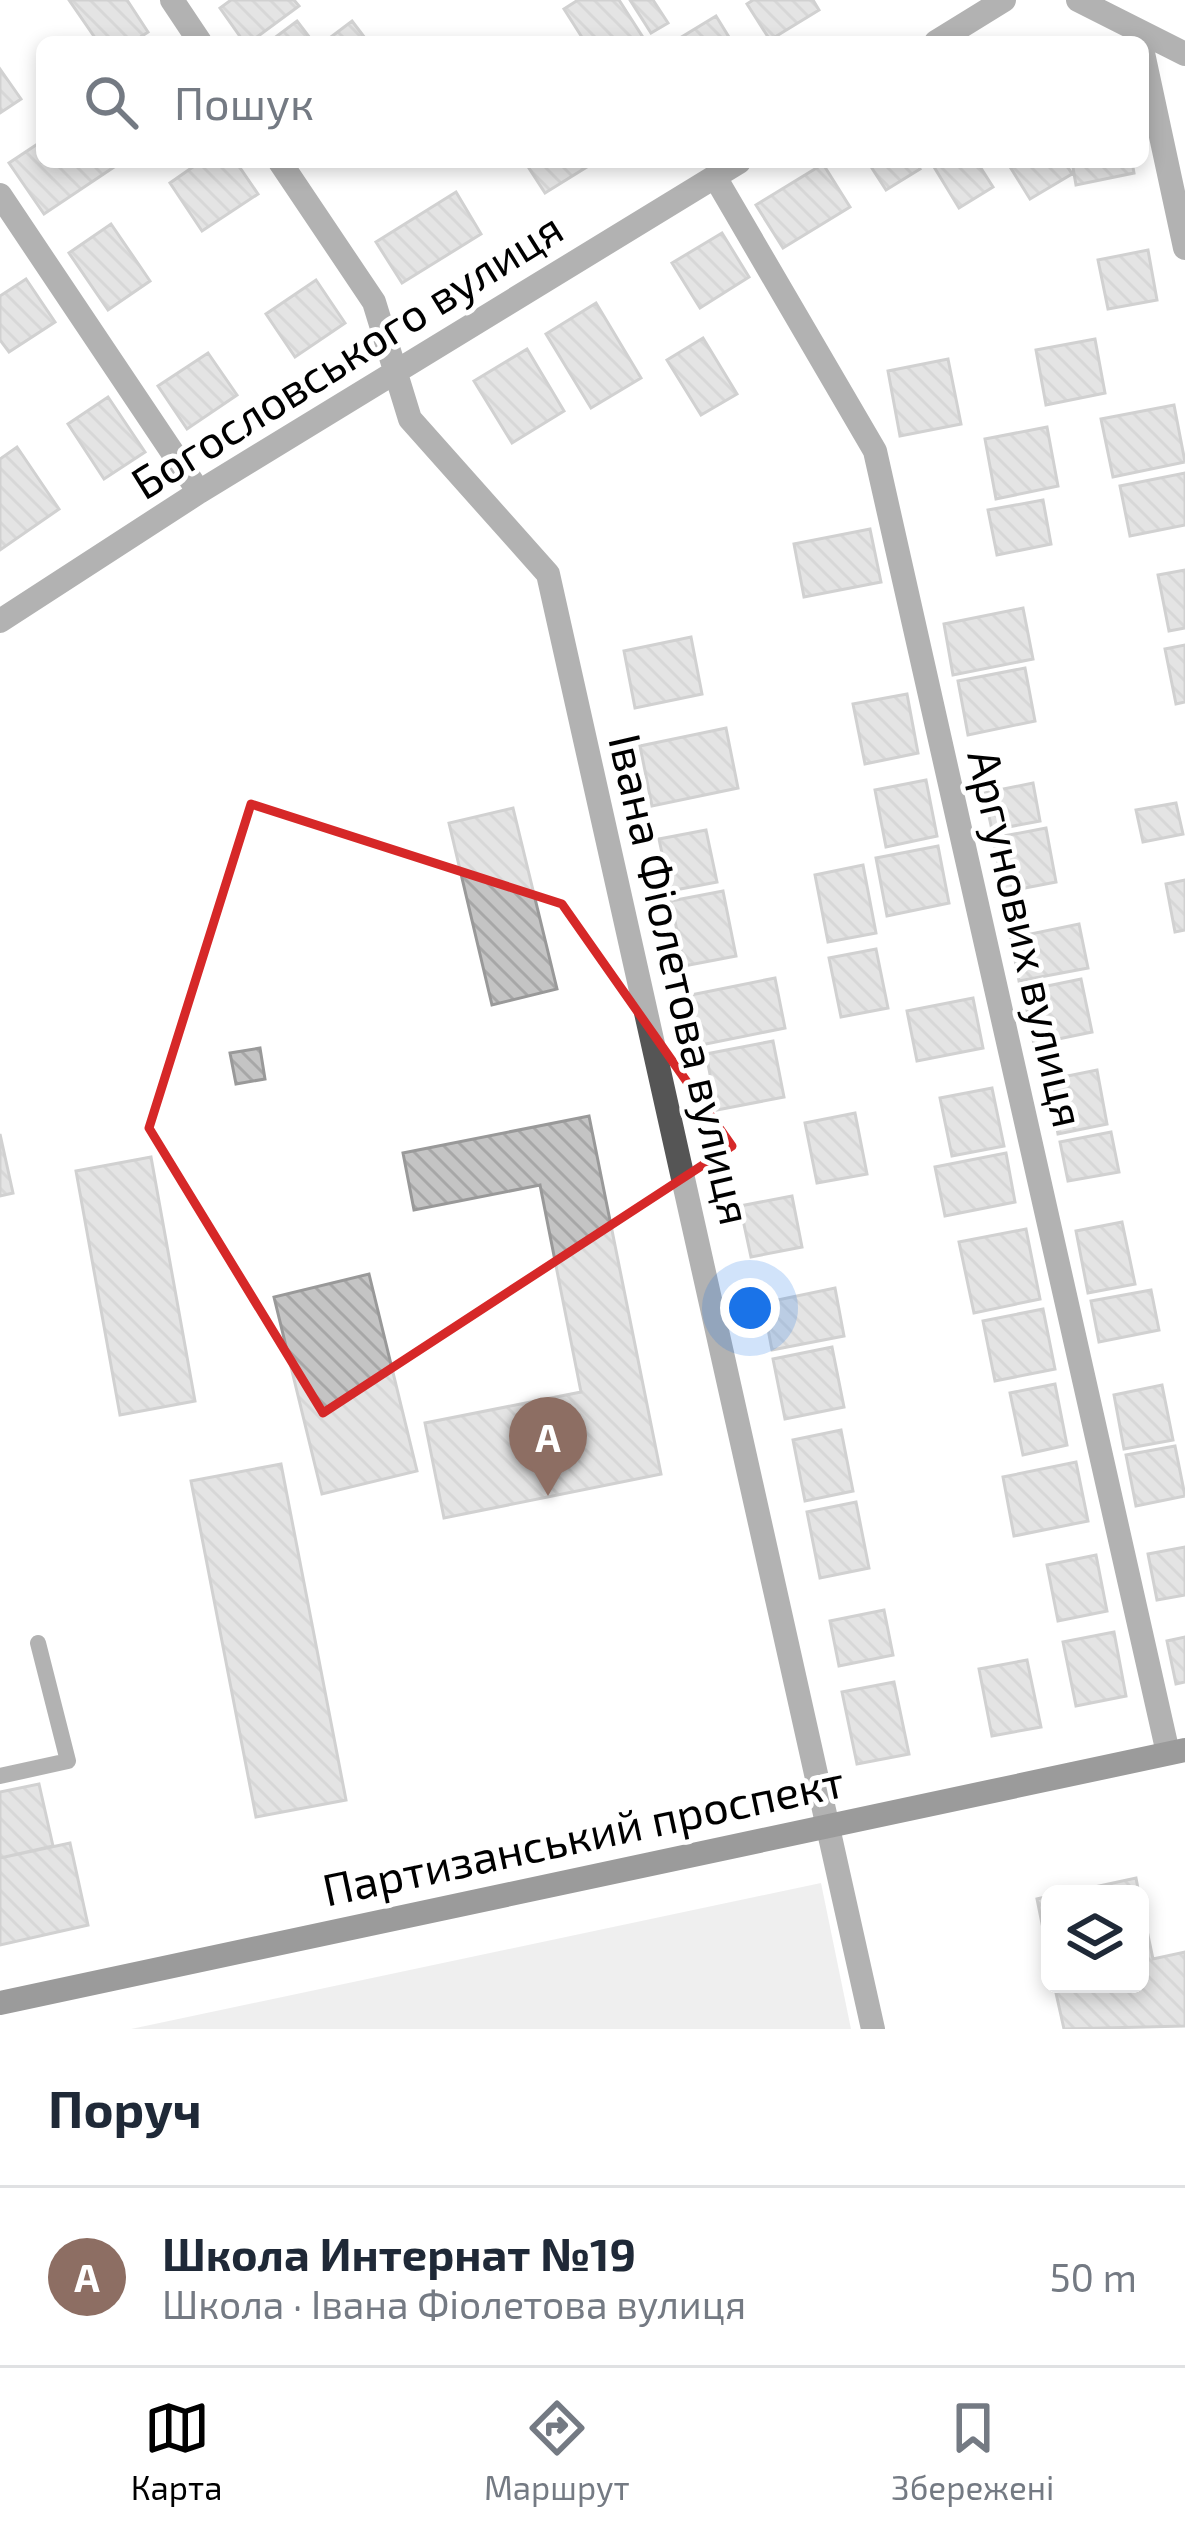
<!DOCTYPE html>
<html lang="uk">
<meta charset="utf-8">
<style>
body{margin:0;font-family:"Exo 2",sans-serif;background:#f2f2f3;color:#1f2937}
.controls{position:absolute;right:36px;bottom:36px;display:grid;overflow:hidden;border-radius:18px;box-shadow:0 6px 18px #0003}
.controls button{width:108px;height:108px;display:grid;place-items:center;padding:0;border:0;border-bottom:3px solid #e0e1e3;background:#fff;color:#1f2937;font:60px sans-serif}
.you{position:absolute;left:750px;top:1308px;width:42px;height:42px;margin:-30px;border:9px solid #fff;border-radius:50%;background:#1a73e8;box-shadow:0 0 0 18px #1a73e833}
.badge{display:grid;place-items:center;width:78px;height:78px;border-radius:50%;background:#000;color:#fff;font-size:39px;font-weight:700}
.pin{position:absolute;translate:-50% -99px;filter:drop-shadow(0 3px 6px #0008)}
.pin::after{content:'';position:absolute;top:63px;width:42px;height:36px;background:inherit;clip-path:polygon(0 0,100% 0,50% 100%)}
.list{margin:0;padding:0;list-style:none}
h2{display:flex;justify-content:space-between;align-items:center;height:156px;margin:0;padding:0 48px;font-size:51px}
h2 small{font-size:39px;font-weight:400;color:#747a83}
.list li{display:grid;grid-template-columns:78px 1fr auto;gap:36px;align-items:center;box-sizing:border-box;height:180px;padding:0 48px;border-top:3px solid #e0e1e3}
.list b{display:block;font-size:45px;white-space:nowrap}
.list p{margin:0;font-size:39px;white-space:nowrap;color:#747a83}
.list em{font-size:39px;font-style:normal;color:#747a83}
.icon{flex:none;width:66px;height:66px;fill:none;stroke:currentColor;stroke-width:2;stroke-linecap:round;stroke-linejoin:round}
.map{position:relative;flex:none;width:1185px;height:2029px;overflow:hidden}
.search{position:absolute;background:#fff;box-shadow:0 6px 18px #0003;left:36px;right:36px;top:36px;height:132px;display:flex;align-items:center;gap:30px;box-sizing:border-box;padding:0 42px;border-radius:18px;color:#747a83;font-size:45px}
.sheet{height:336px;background:#fff}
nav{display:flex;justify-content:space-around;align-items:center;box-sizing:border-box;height:168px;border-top:3px solid #e0e1e3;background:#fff;font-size:33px;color:#747a83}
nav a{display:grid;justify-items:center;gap:6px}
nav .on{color:#000}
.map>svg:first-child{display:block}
.green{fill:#dcdcdc}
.building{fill:url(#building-back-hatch);stroke:#999;stroke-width:3}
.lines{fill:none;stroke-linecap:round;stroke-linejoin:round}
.lane{stroke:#555;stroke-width:16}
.street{stroke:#555;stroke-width:24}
.secondary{stroke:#222;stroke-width:24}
.marked{fill:none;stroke:#d62828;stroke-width:9;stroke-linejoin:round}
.labels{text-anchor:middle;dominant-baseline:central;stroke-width:10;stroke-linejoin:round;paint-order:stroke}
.street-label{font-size:45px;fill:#000;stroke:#fff}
</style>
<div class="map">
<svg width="1185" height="2029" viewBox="0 0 1185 2029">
<defs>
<pattern id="building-back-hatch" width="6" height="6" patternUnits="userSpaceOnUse" patternTransform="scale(3)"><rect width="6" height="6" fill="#c4c4c4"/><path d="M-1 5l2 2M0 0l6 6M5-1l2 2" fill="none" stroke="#a7a7a7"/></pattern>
</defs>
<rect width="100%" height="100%" fill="#fff"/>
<!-- green -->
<path class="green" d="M821 1883 851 2029H131Z"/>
<!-- building -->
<path class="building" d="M69 0H127L148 32 133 42H98Z
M231 0H294L299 6 250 42H244L220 8Z
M578 0H619L644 39 585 42 564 9Z
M630 0H653L668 23 651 33Z
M753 0H813L819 10 770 40 747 4Z
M716 16 732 42H683L680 38Z
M297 21 313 42H269Z
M352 21 368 42H329L327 40Z
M0 69 21 99 0 113Z
M42 141V162L117 165 44 214 9 163Z
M200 162H236L258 194 202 231 170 183Z
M525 162H588L590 165 545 193Z
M868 162H916L920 169 886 190Z
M931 162H977L993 187 959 208Z
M1007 162H1065L1072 174 1030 199Z
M1072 162H1132L1134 173 1076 185Z
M823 164 850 207 783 248 756 205Z
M456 192 481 234 402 283 376 242Z
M111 224 150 281 108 310 69 253Z
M722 233 749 277 700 308 672 263Z
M1148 250 1157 300 1108 309 1098 260Z
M26 279 55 322 9 352 0 340V296Z
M316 280 345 323 295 357 266 314Z
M596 303 641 378 591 408 546 334Z
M703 338 737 394 701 415 667 360Z
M1095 339 1105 393 1046 405 1036 350Z
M527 349 564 411 512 443 474 381Z
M208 353 237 395 187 429 158 386Z
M948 359 961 424 900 436 888 371Z
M108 397 145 452 104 479 68 424Z
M1174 405 1185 462 1113 477 1101 419Z
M1047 427 1058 486 996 499 985 439Z
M17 447 59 509 0 550V459Z
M1185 473V525L1130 536 1120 486Z
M1043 500 1051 544 997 555 988 510Z
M870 529 881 582 804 597 794 544Z
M1185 570V628L1169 631 1158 575Z
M1023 608 1033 659 953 675 944 624Z
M691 637 702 694 635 708 624 651Z
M1185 645V702L1176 704 1165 649Z
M1025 668 1035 721 968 735 958 681Z
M907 694 918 753 865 764 853 704Z
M726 728 738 788 652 806 640 746Z
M926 780 937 836 886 847 875 790Z
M1033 783 1040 821 992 830 984 793Z
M1176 803 1183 834 1143 842 1136 810Z
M513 808 557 989 492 1005 449 823Z
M1046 828 1056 882 1004 892 993 838Z
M706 830 717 882 670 891 659 839Z
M938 846 949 903 887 916 876 858Z
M863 865 876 933 828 942 815 875Z
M1185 880V930L1175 932 1166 884Z
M723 891 736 956 684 966 671 901Z
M1079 924 1088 968 1019 981 1011 938Z
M876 949 888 1008 841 1017 829 958Z
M775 978 785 1028 701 1045 691 995Z
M1081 979 1092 1032 1034 1044 1023 991Z
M973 998 983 1048 917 1061 907 1011Z
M773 1041 784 1097 717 1110 706 1054Z
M260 1048 265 1079 236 1084 230 1053Z
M1097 1070 1107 1124 1058 1134 1048 1080Z
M992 1088 1004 1146 952 1156 940 1098Z
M855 1113 867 1174 817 1183 805 1123Z
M589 1116 661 1474 444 1518 425 1423 581 1392 540 1185 414 1210 403 1153Z
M1111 1132 1119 1172 1068 1181 1060 1142Z
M0 1134 13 1193 0 1196Z
M1006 1153 1015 1202 945 1216 935 1167Z
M151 1157 195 1401 120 1415 76 1171Z
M792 1196 802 1247 751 1257 740 1206Z
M1122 1222 1135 1284 1088 1293 1076 1231Z
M1026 1229 1040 1299 974 1313 959 1242Z
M369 1274 417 1471 322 1494 274 1297Z
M835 1288 844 1336 772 1350 763 1303Z
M1151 1290 1159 1330 1099 1342 1091 1301Z
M1043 1309 1055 1369 995 1381 983 1321Z
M832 1347 844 1407 785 1419 773 1359Z
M1055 1384 1067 1445 1023 1455 1010 1393Z
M1162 1385 1173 1440 1124 1449 1114 1395Z
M841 1430 853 1491 805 1501 793 1440Z
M1175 1446 1185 1496 1136 1506 1126 1455Z
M1076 1462 1088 1521 1014 1536 1003 1477Z
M281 1464 346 1800 256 1817 191 1481Z
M856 1502 869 1568 820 1578 807 1512Z
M1185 1547V1595L1157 1600 1148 1554Z
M1096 1555 1107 1611 1058 1621 1047 1565Z
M884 1610 893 1655 839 1666 830 1621Z
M1114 1632 1126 1696 1076 1706 1063 1642Z
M1185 1637V1682L1176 1684 1167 1641Z
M1027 1660 1041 1727 992 1736 979 1669Z
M894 1682 909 1754 857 1764 842 1692Z
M39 1784 53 1846 0 1858V1792Z
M70 1843 88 1925 0 1945V1858Z
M1136 1878 1139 1894H1062Z
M1050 1896V1963L1037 1899Z
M1140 1897 1153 1959 1185 1952V2026L1064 2029 1054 1984H1140Z"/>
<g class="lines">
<!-- lane -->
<path class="lane" d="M0 1776 68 1761 38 1643"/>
<!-- street -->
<path class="street" d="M172 0 200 42
M1078 0 1185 54
M936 42 1004 0
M1143 53 1185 248
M280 162 374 302 410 419 548 574 873 2029
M715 177 875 451 1168 1753
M0 195 199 492
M0 621 199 492 739 162"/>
<!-- secondary -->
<path class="secondary" d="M0 2003 1185 1750"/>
</g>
<!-- marked area -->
<path d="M0 0H1185V2029H0ZM251 804 562 904 732 1146 323 1413 149 1128Z" fill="#fff" fill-opacity=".55" fill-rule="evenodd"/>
<path class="marked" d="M251 804 562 904 732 1146 323 1413 149 1128Z"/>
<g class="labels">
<!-- street labels -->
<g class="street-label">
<text transform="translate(346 354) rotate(-32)">Богословського вулиця</text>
<text transform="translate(1028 938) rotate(77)">Аргунових вулиця</text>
<text transform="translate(682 979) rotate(77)">Івана Фіолетова вулиця</text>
<text transform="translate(583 1834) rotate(-12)">Партизанський проспект</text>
</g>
</g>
</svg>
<div class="controls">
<button><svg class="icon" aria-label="layers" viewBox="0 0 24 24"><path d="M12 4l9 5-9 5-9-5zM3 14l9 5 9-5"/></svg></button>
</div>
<div class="you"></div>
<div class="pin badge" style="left:548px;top:1496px;background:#8d6e63">A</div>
<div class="search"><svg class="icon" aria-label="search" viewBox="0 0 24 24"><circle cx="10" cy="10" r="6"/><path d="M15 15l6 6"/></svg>Пошук</div>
</div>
<section class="sheet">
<h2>Поруч<small></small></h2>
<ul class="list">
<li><span class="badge" style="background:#8d6e63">A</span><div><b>Школа Интернат №19</b><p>Школа · Івана Фіолетова вулиця</p></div><em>50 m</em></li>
</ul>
</section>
<nav>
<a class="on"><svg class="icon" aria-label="map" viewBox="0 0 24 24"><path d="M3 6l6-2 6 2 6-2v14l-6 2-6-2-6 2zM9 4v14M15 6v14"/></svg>Карта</a>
<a><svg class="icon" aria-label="directions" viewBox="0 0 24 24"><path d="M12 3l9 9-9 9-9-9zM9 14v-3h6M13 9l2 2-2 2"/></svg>Маршрут</a>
<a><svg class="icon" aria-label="saved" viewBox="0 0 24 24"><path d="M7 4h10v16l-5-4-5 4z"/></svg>Збережені</a>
</nav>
